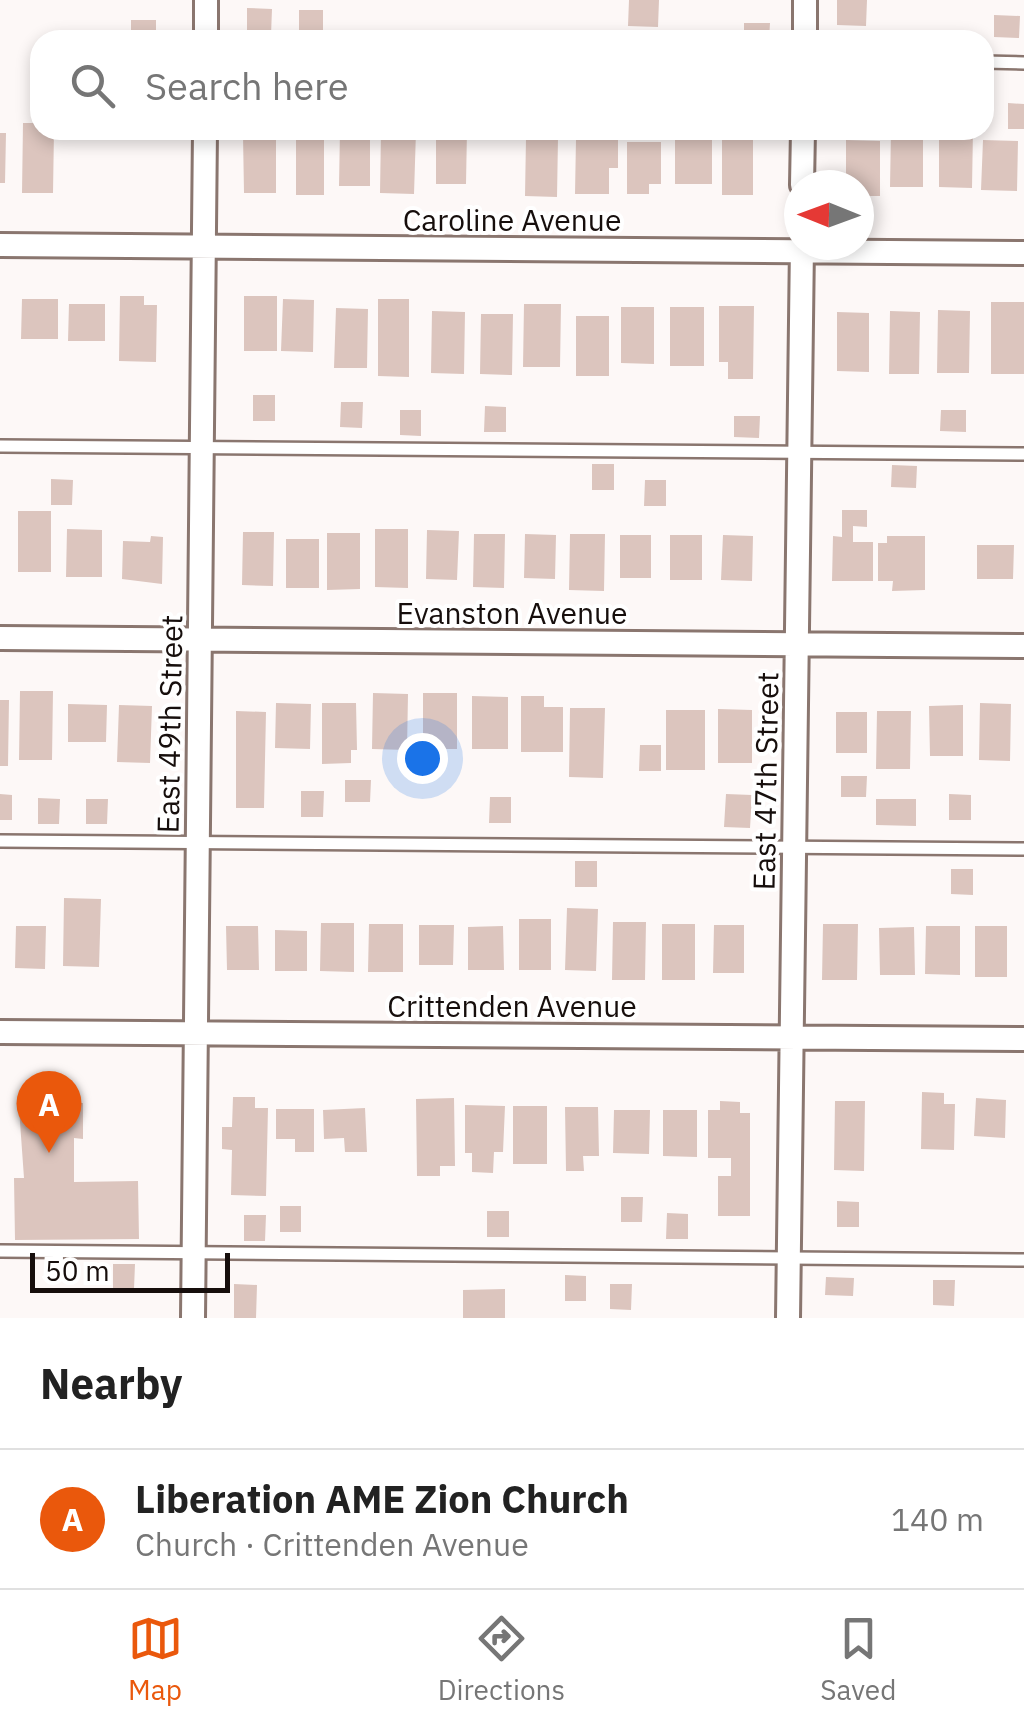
<!DOCTYPE html>
<meta charset="utf-8">
<style>
body{margin:0;font-family:"IBM Plex Sans",sans-serif;background:#f2f2f2;color:#222}
.compass{position:absolute;left:784px;top:170px;width:90px;height:90px;border-radius:50%;background:#fff;box-shadow:0 5px 15px #0003;rotate:271deg}
.scale{position:absolute;left:30px;bottom:25px;width:200px;box-sizing:border-box;padding-left:10px;border:5px solid #160e0c;border-top:0;font-size:28px;line-height:35px;white-space:nowrap;color:#160e0c;-webkit-text-stroke:8px #fff;paint-order:stroke}
.you{position:absolute;left:422px;top:758px;width:35px;height:35px;margin:-25px;border:8px solid #fff;border-radius:50%;background:#1a73e8;box-shadow:0 0 0 15px #1a73e833}
.badge{display:grid;place-items:center;width:65px;height:65px;border-radius:50%;background:#ea580c;color:#fff;font-size:32px;font-weight:700}
.pin{position:absolute;translate:-50% -82px;filter:drop-shadow(0 2px 5px #0008)}
.pin::after{content:'';position:absolute;top:52px;width:35px;height:30px;background:inherit;clip-path:polygon(0 0,100% 0,50% 100%)}
.list{margin:0;padding:0;list-style:none}
h2{display:flex;justify-content:space-between;align-items:center;height:130px;margin:0;padding:0 40px;font-size:42px}
h2 small{font-size:32px;font-weight:400;color:#767676}
.list li{display:grid;grid-template-columns:65px 1fr auto;gap:30px;align-items:center;box-sizing:border-box;height:140px;padding:0 40px;border-top:2px solid #e0e0e0}
.list b{display:block;font-size:38px;white-space:nowrap}
.list p{margin:0;font-size:32px;white-space:nowrap;color:#767676}
.list em{font-size:32px;font-style:normal;color:#767676}
.icon{flex:none;width:55px;height:55px;fill:none;stroke:currentColor;stroke-width:2;stroke-linecap:round;stroke-linejoin:round}
.map{position:relative;flex:none;width:1024px;height:1318px;overflow:hidden}
.search{position:absolute;background:#fff;box-shadow:0 5px 15px #0003;left:30px;right:30px;top:30px;height:110px;display:flex;align-items:center;gap:25px;box-sizing:border-box;padding:0 35px;border-radius:30px;color:#767676;font-size:38px}
.sheet{height:270px;background:#fff}
nav{display:flex;justify-content:space-around;align-items:center;box-sizing:border-box;height:140px;border-top:2px solid #e0e0e0;background:#fff;font-size:28px;color:#767676}
nav a{display:grid;justify-items:center;gap:5px}
nav .on{color:#ea580c}
.map>svg:first-child{display:block}
.building{fill:#dcc5be}
.lines{fill:none;stroke-linecap:round;stroke-linejoin:round}
.service-casing{stroke:#8a766f;stroke-width:16}
.minor-casing{stroke:#8a766f;stroke-width:28}
.service{stroke:#fff;stroke-width:11}
.minor{stroke:#fff;stroke-width:22}
.labels{text-anchor:middle;dominant-baseline:central;stroke-width:8;stroke-linejoin:round;paint-order:stroke}
.street-label{font-size:30px;fill:#160e0c;stroke:#fff}
</style>
<div class="map">
<svg width="1024" height="1318" viewBox="0 0 1024 1318">
<rect width="100%" height="100%" fill="#fdf8f7"/>
<!-- building -->
<path class="building" d="M629 0H659L658 27 628 26Z
M837 0H867L866 26 837 25Z
M247 8 272 9 271 35H247Z
M299 10H323V37L299 36Z
M994 15 1020 16 1019 38 994 37Z
M131 20H156V40H131Z
M744 23H770L769 40H744Z
M1008 103 1024 104V129H1008Z
M23 123H40V130H54L53 193H22Z
M296 130H324V195H296Z
M340 130H370V186H339Z
M381 130 416 131 414 194 380 193Z
M436 130H467L466 184H436Z
M584 130H618V168H609V194H575L576 139H584Z
M675 130H712V184H675Z
M891 130H923V187H890Z
M939 130H973L972 188 939 187Z
M0 133H6L5 183H0Z
M243 135H276V193H244Z
M526 138H558L557 197 525 196Z
M722 138H753V195H722Z
M846 140 880 141V196H859V185H846Z
M983 140 1018 141 1017 191 981 190Z
M627 142H661V184H649V194H627Z
M120 296H144V305H157L156 362 119 361Z
M244 296H277V351H244Z
M22 299H58V339H21Z
M283 299 314 300 313 352 281 351Z
M378 299H409V377L378 376Z
M991 302H1024V374H991Z
M69 304H105V341H68Z
M524 304H561L560 367H523Z
M719 306H754L753 379H728V362H719Z
M621 307H654V364L621 363Z
M670 307H704V366H670Z
M336 308 368 309 367 368H334Z
M938 310 970 311 969 373H937Z
M432 311 465 312 464 374 431 373Z
M890 311 920 312 919 374H889Z
M837 312 869 313V372L837 371Z
M481 314H513L512 375 480 374Z
M576 316H609V376H576Z
M253 395H275V421H253Z
M341 402H363L362 428 340 427Z
M485 406 506 407V432H484Z
M400 410H421V436L400 435Z
M941 410H966V432L940 431Z
M734 416H760L759 438 734 437Z
M592 464H614V490H592Z
M892 465 917 466 916 488 891 487Z
M51 479 73 480 72 505H51Z
M645 480H666V506H644Z
M842 510H867V527L853 526V542H873V581H832L833 536 842 537Z
M18 511H51V572H18Z
M67 529 102 530V577H66Z
M375 529H408V588L375 587Z
M427 530 459 531 457 580 426 579Z
M243 532H274L273 586 242 585Z
M327 533H360V589L327 590Z
M474 534H505L504 588 473 587Z
M525 534 556 535 555 579 524 578Z
M570 534H605L604 591 569 590Z
M620 535H651V578H620Z
M670 535H702V580H670Z
M723 535 753 536 752 581 721 580Z
M151 536 163 537 162 584 122 579 123 541 150 542Z
M887 536H925V590L892 591 893 581H878V543H887Z
M286 539H319V588H286Z
M977 545H1014L1013 579H977Z
M20 691H53L52 760H19Z
M373 693 408 694 407 750 372 749Z
M423 693H457V749H423Z
M472 696 508 697V749H472Z
M521 696H544V707H563V752H521Z
M0 700H9L8 766H0Z
M276 703 311 704 310 749 275 748Z
M322 703H356L357 750H351V763L322 764Z
M980 703 1011 704 1010 761 979 760Z
M68 704 107 705 106 742H68Z
M119 705 152 706 150 763 117 762Z
M963 705V756H930L929 706Z
M570 708H605L603 778 569 777Z
M718 709 752 710V763H718Z
M666 710H705V770H666Z
M236 711 266 712 264 808H236Z
M877 711H911L910 769H876Z
M836 712H867V753H836Z
M640 745H661V771H639Z
M841 776H867L866 797H841Z
M345 780H371L370 802H345Z
M301 791H324L323 817H301Z
M0 794 12 795V820H0Z
M726 794 752 795 750 828 724 827Z
M949 794 971 795V820H949Z
M490 797H511V823H489Z
M38 798 60 799 59 824H38Z
M86 799H108L107 824H86Z
M876 799H916V826L876 825Z
M575 861H597V887H575Z
M951 869H973V895L951 894Z
M64 898 101 899 99 967 63 966Z
M567 908 598 909 596 971 565 970Z
M519 919H551V970H519Z
M613 922H646L645 980H612Z
M321 923H354V972L320 971Z
M369 924H403V972H368Z
M662 924H695V980H662Z
M823 924H858L857 980H822Z
M419 925H454L453 965H419Z
M714 925H744V973H713Z
M16 926H46L45 969 15 968Z
M226 926H258L259 970H227Z
M503 926 504 970H468V927Z
M926 926H960V975L925 974Z
M975 926H1007V977H975Z
M914 927 915 975H880L879 928Z
M275 930 307 931V971H275Z
M922 1092 944 1093V1104H955L954 1150 921 1149Z
M68 1093V1103H83V1139L74 1138V1182L138 1181 139 1239 15 1240 14 1178H24L18 1094Z
M233 1097H255V1108H268L266 1196 231 1195 232 1150 222 1149V1127H232Z
M454 1098 455 1166H440V1176H417L416 1099Z
M976 1098 1006 1100 1005 1138 974 1136Z
M720 1101 740 1102V1113H750V1216H718V1176H731V1158H708V1110H720Z
M835 1101H865L864 1171 834 1170Z
M465 1105 505 1106 503 1152H494L493 1173 472 1172V1153H465Z
M513 1106H547V1164H513Z
M565 1107H598L599 1156H583L584 1171H566Z
M365 1108 367 1152H345L344 1138 324 1139 323 1110Z
M276 1109H314V1152H295V1139H276Z
M614 1110H650L649 1154 613 1153Z
M663 1110H697V1157L663 1156Z
M621 1197H643L642 1222H621Z
M837 1201 859 1202V1227H837Z
M280 1206H301V1232H280Z
M487 1211H509V1237H487Z
M667 1213 688 1214V1239H666Z
M244 1215H266L265 1241H244Z
M113 1264H135L134 1289H113Z
M565 1275 586 1276V1301H565Z
M826 1277 854 1278 853 1296 825 1295Z
M933 1280H955L954 1306 933 1305Z
M234 1284 257 1285 256 1318H234Z
M610 1284H632L631 1310 610 1309Z
M505 1289V1318H463V1290Z"/>
<g class="lines">
<!-- service casing -->
<g class="service-casing">
<path id="service" d="M984 62 1024 63
M0 446 1024 454
M0 841 1024 849
M0 1251 1024 1260"/>
</g>
<!-- minor casing -->
<g class="minor-casing">
<path id="minor" d="M206 40V0
M805 40V0
M802 185 803 130
M0 245 1024 253
M0 638 1024 646
M0 1032 1024 1039
M193 1318 205 130
M788 1318 802 245"/>
</g>
<!-- service -->
<use href="#service" class="service"/>
<!-- minor -->
<use href="#minor" class="minor"/>
</g>
<g class="labels">
<!-- street labels -->
<g class="street-label">
<text x="512" y="219">Caroline Avenue</text>
<text x="512" y="612">Evanston Avenue</text>
<text transform="translate(169 724) rotate(-89)">East 49th Street</text>
<text transform="translate(765 781) rotate(-89)">East 47th Street</text>
<text x="512" y="1005">Crittenden Avenue</text>
</g>
</g>
</svg>
<svg class="compass" viewBox="-18 -18 36 36"><path d="M0-13l5 13h-10z" fill="#e53935"/><path d="M0 13l5-13h-10z" fill="#767676"/></svg>
<div class="scale">50 m</div>
<div class="you"></div>
<div class="pin badge" style="left:49px;top:1153px">A</div>
<div class="search"><svg class="icon" aria-label="search" viewBox="0 0 24 24"><circle cx="10" cy="10" r="6"/><path d="M15 15l6 6"/></svg>Search here</div>
</div>
<section class="sheet">
<h2>Nearby<small></small></h2>
<ul class="list">
<li><span class="badge">A</span><div><b>Liberation AME Zion Church</b><p>Church · Crittenden Avenue</p></div><em>140 m</em></li>
</ul>
</section>
<nav>
<a class="on"><svg class="icon" aria-label="map" viewBox="0 0 24 24"><path d="M3 6l6-2 6 2 6-2v14l-6 2-6-2-6 2zM9 4v14M15 6v14"/></svg>Map</a>
<a><svg class="icon" aria-label="directions" viewBox="0 0 24 24"><path d="M12 3l9 9-9 9-9-9zM9 14v-3h6M13 9l2 2-2 2"/></svg>Directions</a>
<a><svg class="icon" aria-label="saved" viewBox="0 0 24 24"><path d="M7 4h10v16l-5-4-5 4z"/></svg>Saved</a>
</nav>
